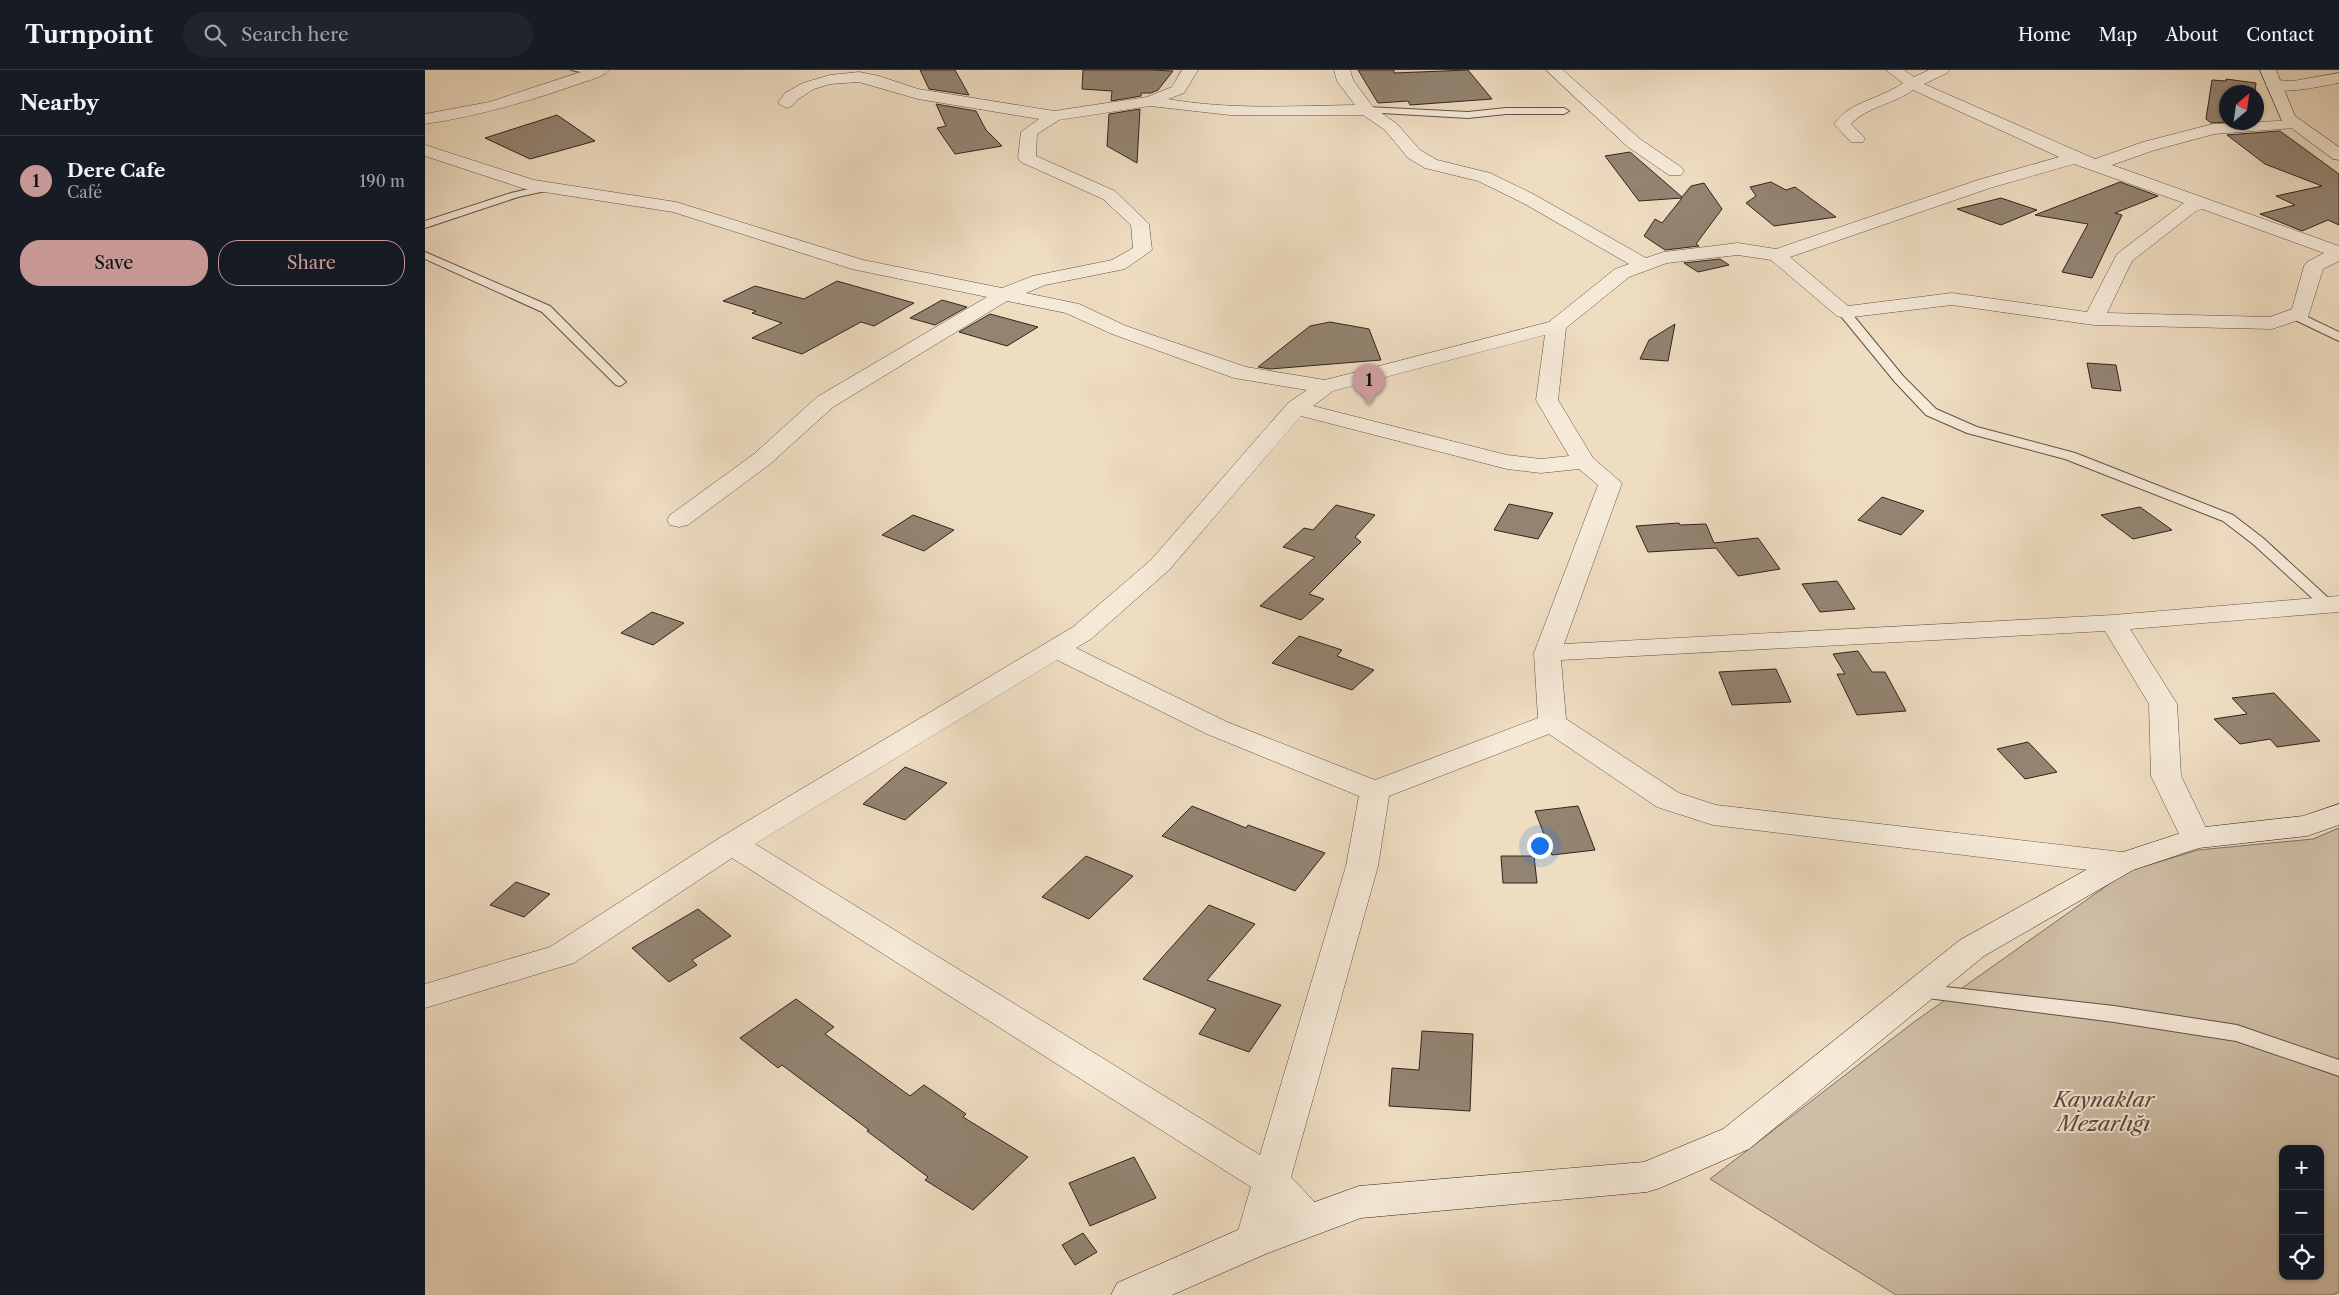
<!DOCTYPE html>
<meta charset="utf-8">
<style>
body{margin:0;font-family:"Libre Caslon Text",serif;background:#20242c;color:#f1f3f6}
.controls{position:absolute;right:15px;bottom:15px;display:grid;overflow:hidden;border-radius:10px;box-shadow:0 1px 4px #0004}
.controls button{width:45px;height:45px;display:grid;place-items:center;padding:0;border:0;border-bottom:1px solid #363941;background:#171b24;color:#f1f3f6;font:25px sans-serif}
.compass{position:absolute;left:1794px;top:15px;width:45px;height:45px;border-radius:50%;background:#171b24;box-shadow:0 1px 4px #0004;rotate:29deg}
.you{position:absolute;left:1114px;top:775px;width:18px;height:18px;margin:-12px;border:4px solid #fff;border-radius:50%;background:#1a73e8;box-shadow:0 0 0 8px #1a73e833}
.badge{display:grid;place-items:center;width:32px;height:32px;border-radius:50%;background:#c59692;color:#111;font-size:16px;font-weight:700}
.pin{position:absolute;translate:-50% -41px;filter:drop-shadow(0 1px 2px #0008)}
.pin::after{content:'';position:absolute;top:26px;width:18px;height:15px;background:inherit;clip-path:polygon(0 0,100% 0,50% 100%)}
.list{margin:0;padding:0;list-style:none}
h2{display:flex;justify-content:space-between;align-items:center;height:65px;margin:0;padding:0 20px;font-size:21px}
h2 small{font-size:16px;font-weight:400;color:#9ea1a6}
.list li{display:grid;grid-template-columns:32px 1fr auto;gap:15px;align-items:center;box-sizing:border-box;height:90px;padding:0 20px;border-top:1px solid #363941}
.list b{display:block;font-size:19px;white-space:nowrap}
.list p{margin:0;font-size:16px;white-space:nowrap;color:#9ea1a6}
.list em{font-size:16px;font-style:normal;color:#9ea1a6}
.actions{display:flex;gap:10px;padding:15px 20px}
.actions a{flex:1;padding:11px 0;border:1px solid #c59692;border-radius:20px;text-align:center;font-size:18px;color:#c59692}
.actions .main{background:#c59692;color:#111}
.icon{flex:none;width:28px;height:28px;fill:none;stroke:currentColor;stroke-width:2;stroke-linecap:round;stroke-linejoin:round}
.map{position:relative;flex:none;width:1914px;height:1225px;overflow:hidden}
header{display:flex;align-items:center;gap:30px;box-sizing:border-box;height:70px;padding:0 25px;background:#171b24;border-bottom:1px solid #363941}
header strong{font-size:24px}
nav{display:flex;gap:28px;margin-inline-start:auto;font-size:18px}
.search{width:350px;height:45px;background:#20242c;display:flex;align-items:center;gap:12px;box-sizing:border-box;padding:0 18px;border-radius:28px;color:#9ea1a6;font-size:19px}
main{display:flex}
aside{flex:1;background:#171b24}
.map>svg:first-child{display:block}
.green{fill:#cfbea6;stroke:#807161;fill-rule:evenodd}
.building{fill:#938472;stroke:#30241c}
.lines{fill:none;stroke-linecap:round;stroke-linejoin:round}
.lane-casing{stroke:#605246;stroke-width:2}
.street-casing{stroke:#605246;stroke-width:1}
.secondary-casing{stroke:#30241c;stroke-width:1}
.lane{fill:#f5e9d7;fill-rule:evenodd}
.street{fill:#f5e9d7;fill-rule:evenodd}
.secondary{fill:#f5e9d7;fill-rule:evenodd}
.labels{text-anchor:middle;dominant-baseline:central;stroke-width:4;stroke-linejoin:round;paint-order:stroke}
.near-park-label{font-size:21px;font-style:italic;fill:#584a3e;stroke:#f5e9d7}
</style>
<header>
<strong>Turnpoint</strong>
<div class="search"><svg class="icon" aria-label="search" viewBox="0 0 24 24"><circle cx="10" cy="10" r="6"/><path d="M15 15l6 6"/></svg>Search here</div>
<nav><a>Home</a><a>Map</a><a>About</a><a>Contact</a></nav>
</header>
<main>
<aside>
<h2>Nearby<small></small></h2>
<ul class="list">
<li><span class="badge">1</span><div><b>Dere Cafe</b><p>Café</p></div><em>190 m</em></li>
</ul>
<div class="actions"><a class="main">Save</a><a>Share</a></div>
</aside>
<div class="map">
<svg width="1914" height="1225" viewBox="0 0 1914 1225">
<rect width="100%" height="100%" fill="#efddc2"/>
<filter id="stains"><feTurbulence type="fractalNoise" baseFrequency=".004" numOctaves="4"/><feColorMatrix values="0 0 0 0 .2 0 0 0 0 .09 0 0 0 0 .02 0 0 0 .5 -.17"/></filter>
<radialGradient id="worn" r=".72"><stop offset=".6" stop-color="#630" stop-opacity="0"/><stop offset="1" stop-color="#630" stop-opacity=".3"/></radialGradient>
<!-- green -->
<path class="green" d="M1914 758V1222L1907 1225H1471L1285 1109 1489 952 1701 802 1773 780 1888 769ZM1858 1079H1895V1206H1858Z"/>
<!-- building -->
<path class="building" d="M495 0H530L544 25 504 19Z
M658 0H724L748 1 733 20 726 23H716V26L686 31 687 21 657 19Z
M933 0H969V3L1043 0 1067 29 985 35 983 31 953 33Z
M1801 9 1831 13 1830 22H1802V52L1786 53 1781 49 1787 10 1801 11Z
M511 34 551 41 561 60 577 76 530 84 512 58 521 56Z
M715 39 712 93 682 76 684 44Z
M132 45 170 71 105 89 60 68Z
M1855 61 1914 104V155L1903 150 1877 161 1835 144 1870 135 1851 126 1897 116 1840 94 1802 65Z
M1205 82 1257 127 1266 116 1279 113 1297 139 1271 174 1274 176 1240 180 1219 166 1230 149 1237 153 1257 128 1214 131 1180 86Z
M1346 112 1361 120 1370 117 1411 147 1349 156 1321 133 1331 126 1325 117Z
M1695 112 1733 126 1690 143 1697 145 1667 208 1637 202 1663 154 1610 145Z
M1576 128 1612 140 1576 155 1532 139Z
M1295 189 1304 195 1273 202 1259 193Z
M412 211 489 233 449 256 436 252 377 284 327 268 357 253 327 243 331 241 298 231 330 216 379 229Z
M517 230 542 237 510 255 485 248Z
M565 244 613 257 582 276 534 262Z
M905 252 944 259 956 290 845 299 833 297 885 256Z
M1250 254 1243 291 1215 289 1224 270Z
M1662 293 1691 295 1696 321 1667 318Z
M1457 427 1499 441 1476 465 1433 450Z
M1084 434 1128 443 1113 469 1069 460Z
M911 435 950 445 930 467 936 472 884 524 899 529 876 550 835 536 890 487 858 477 879 458 888 460Z
M1715 437 1747 460 1708 469 1676 445Z
M488 445 529 460 499 481 457 465Z
M1254 453 1255 455 1281 454 1289 473 1333 468 1355 499 1313 506 1291 478 1223 482 1211 456Z
M1412 511 1430 539 1395 542 1377 514Z
M227 542 259 553 228 575 196 563Z
M874 566 917 580 912 586 949 600 927 620 847 593Z
M1433 581 1447 602H1460L1481 641 1432 645 1412 604H1420L1408 584Z
M1351 599 1366 632 1307 635 1294 602Z
M1849 623 1895 671 1852 677 1845 669 1815 674 1789 649 1822 644 1807 628Z
M1603 672 1632 702 1600 709 1572 679Z
M480 697 522 713 480 750 438 734Z
M767 736 821 758 823 755 900 783 870 821 737 766Z
M1153 736 1170 780 1127 785 1110 741Z
M661 786 708 806 664 849 617 827Z
M1076 786H1109L1112 813H1078Z
M91 812 125 824 99 847 65 835Z
M784 835 830 854 782 910 856 935 824 982 774 964 791 939 718 909Z
M273 839 306 866 267 890 272 895 244 912 207 878Z
M371 929 409 957 400 964 485 1026 499 1015 541 1044 538 1047 603 1087 548 1140 500 1110 503 1107 442 1061 444 1060 357 995 353 998 315 968Z
M997 961 1048 964 1045 1041 964 1036 967 998 994 1000Z
M709 1087 731 1128 665 1156 644 1113Z
M658 1163 672 1182 650 1195 637 1175Z"/>
<g class="lines">
<!-- lane casing -->
<g class="lane-casing">
<path id="lane" d="M146 0H172L174 2 169 5Z
M942 37 1043 42 1081 38H1139L1144 41 1139 44H1081L1043 48 939 42 937 40Z
M121 115 126 118 125 120 93 127 0 158V151L86 123Z
M0 182 125 236 201 312 195 316 191 315 117 242 0 189Z
M1419 238 1423 239 1478 306 1511 339 1552 357 1650 383 1808 445 1838 468 1911 535 1903 540 1898 538 1828 474 1798 451 1640 389 1542 363 1501 345 1470 312 1415 245V239Z
M1870 241 1914 262V271L1866 248 1864 245Z
M1494 914 1689 936 1812 955 1914 990V1006L1811 971 1689 952 1487 926 1484 921 1487 916Z"/>
</g>
<!-- street casing -->
<g class="street-casing">
<path id="street" d="M162 0H184C179 7 164 10 156 13 105 31 54 46 0 54V44L64 32Z
M757 0H773L759 23 743 29C805 40 868 36 930 35L912 11 909 0H925L928 10 948 37 972 54 995 80 1012 90 1065 103 1110 125 1221 188 1239 182 1313 173 1351 179 1553 110 1634 87 1488 20C1469 34 1441 37 1426 54L1440 68 1438 72H1426L1409 54C1425 31 1456 29 1478 13L1461 0H1479L1489 7 1504 0H1525L1522 3 1499 14 1670 89 1718 72 1788 54 1876 50 1878 53 1870 58 1789 64 1730 80 1687 95 1914 176V191L1898 199 1883 247 1847 259 1669 255 1527 235 1419 248 1412 246 1346 190 1313 185 1242 193 1204 207 1141 258 1133 330 1168 388 1197 413 1139 574 1688 545 1914 526V542L1705 559 1752 634 1756 706 1786 768 1782 775 1771 778 1760 775 1756 768 1726 706 1724 634 1680 561 1136 590 1141 649 1254 723 1291 735 1697 782 1708 786 1713 793 1708 800 1697 804 1288 755 1232 737 1124 664 964 726 953 796 866 1107 897 1140 902 1151 897 1162C874 1170 870 1163 855 1147L843 1183 829 1187 815 1183 810 1171 826 1117 307 788 149 893 0 938V914L125 877 296 767 648 557 726 490 863 333 882 320 809 308 687 264 641 243 582 231 408 337 345 394 263 455 254 457 245 455 242 450 245 445 329 384 392 327 562 227 427 199 248 142 100 119 0 86V75L109 110 251 132 438 190 577 218 608 206 687 190 708 178 706 155 678 129 596 92 593 88 596 62 614 49 493 29 434 12 405 14 389 19 372 30 367 36 361 38 353 33 360 23 378 13 405 5 434 2 454 6 493 19 629 41 722 27 747 17ZM725 36 805 45H938L960 60 983 88 1000 98 1053 111 1098 133 1204 194 1190 199 1124 252 900 310 821 297 701 256 654 234 601 223 620 215 700 199 727 180 724 154 690 121 611 86 612 64 634 50ZM1649 94 1759 133 1692 184 1662 242 1527 223 1423 236 1365 187 1565 118ZM1777 139 1899 183 1882 192 1879 196 1867 239 1845 247 1682 243 1707 191 1771 141ZM1120 265 1111 330 1144 386 1116 389 1082 385 888 336 908 321ZM876 346 1082 399 1116 403 1154 399 1173 415 1109 583 1113 648 950 710 802 652 651 578 666 569 744 500ZM632 590 782 664 934 726 921 796 835 1085 330 774Z
M1121 0H1138L1215 69 1256 97 1259 101 1256 105H1244L1203 77Z
M1914 3V13C1900 15 1850 28 1841 15L1849 10 1868 11Z"/>
</g>
<!-- secondary casing -->
<g class="secondary-casing">
<path id="secondary" d="M1835 0H1851L1870 46 1914 77V90L1908 89 1857 51Z
M1914 734V755L1882 766 1774 778 1708 800 1559 886 1324 1079 1235 1118 1222 1122 936 1148 843 1183 747 1225H686L692 1213 815 1159 934 1116 1219 1092 1298 1059 1535 870 1686 786 1771 758 1878 746Z"/>
</g>
<!-- lane -->
<use href="#lane" class="lane"/>
<!-- street -->
<use href="#street" class="street"/>
<!-- secondary -->
<use href="#secondary" class="secondary"/>
</g>
<g class="labels">
<!-- near-park labels -->
<g class="near-park-label">
<text x="1679" y="1029">Kaynaklar<tspan x="1679" dy="24">Mezarlığı</tspan></text>
</g>
</g>
<rect width="100%" height="100%" filter="url(#stains)"/>
<rect width="100%" height="100%" fill="url(#worn)"/>
</svg>
<div class="controls">
<button>+</button>
<button>−</button>
<button><svg class="icon" aria-label="locate" viewBox="0 0 24 24"><circle cx="12" cy="12" r="6"/><path d="M12 2v4M12 18v4M2 12h4M18 12h4"/></svg></button>
</div>
<svg class="compass" viewBox="-18 -18 36 36"><path d="M0-13l5 13h-10z" fill="#e53935"/><path d="M0 13l5-13h-10z" fill="#9ea1a6"/></svg>
<div class="you"></div>
<div class="pin badge" style="left:944px;top:335px">1</div>
</div>
</main>
